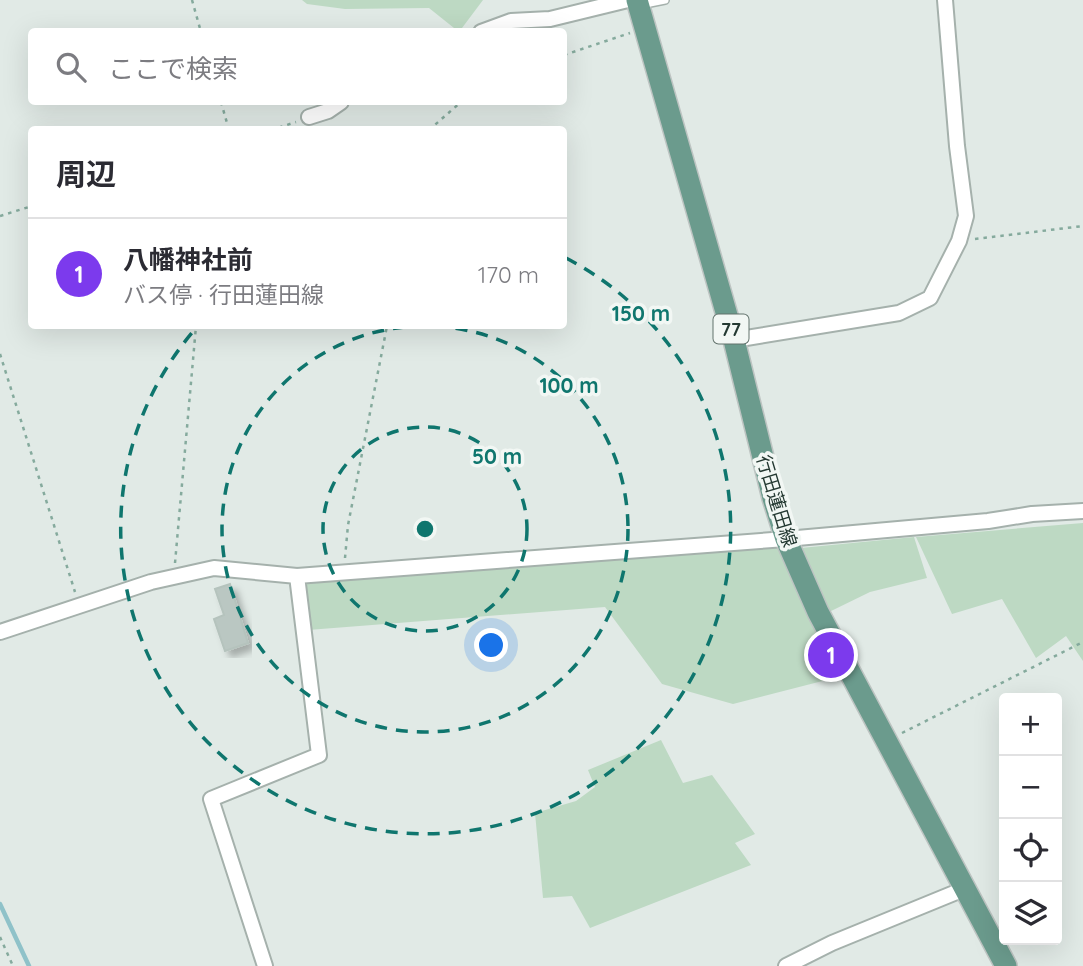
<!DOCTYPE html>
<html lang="ja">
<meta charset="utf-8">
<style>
body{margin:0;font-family:Quicksand,"Noto Sans JP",sans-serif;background:#f7f7f7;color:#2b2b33}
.controls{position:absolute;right:21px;bottom:21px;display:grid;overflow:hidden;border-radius:7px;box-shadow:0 7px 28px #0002}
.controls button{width:63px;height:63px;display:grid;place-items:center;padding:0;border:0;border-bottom:2px solid #e1e1e2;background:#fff;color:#2b2b33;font:35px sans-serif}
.you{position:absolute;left:492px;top:646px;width:24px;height:24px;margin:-18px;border:5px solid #fff;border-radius:50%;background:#1a73e8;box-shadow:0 0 0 10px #1a73e833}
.badge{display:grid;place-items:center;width:46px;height:46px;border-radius:50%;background:#7c3aed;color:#fff;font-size:23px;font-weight:700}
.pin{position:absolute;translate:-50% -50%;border:4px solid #fff;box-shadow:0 2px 7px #0006}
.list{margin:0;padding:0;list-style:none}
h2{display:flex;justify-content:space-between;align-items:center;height:91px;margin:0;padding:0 28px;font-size:30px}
h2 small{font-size:23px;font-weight:400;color:#7c7c81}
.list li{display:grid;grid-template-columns:46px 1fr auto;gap:21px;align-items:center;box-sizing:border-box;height:112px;padding:0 28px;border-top:2px solid #e1e1e2}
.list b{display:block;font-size:26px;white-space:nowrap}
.list p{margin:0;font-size:23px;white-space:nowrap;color:#7c7c81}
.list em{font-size:23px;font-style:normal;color:#7c7c81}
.icon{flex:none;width:38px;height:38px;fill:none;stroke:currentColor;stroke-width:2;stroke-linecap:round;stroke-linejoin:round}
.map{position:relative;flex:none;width:1083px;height:966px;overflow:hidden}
.search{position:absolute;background:#fff;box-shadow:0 7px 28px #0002;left:28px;top:28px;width:539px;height:77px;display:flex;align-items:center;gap:18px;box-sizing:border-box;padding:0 24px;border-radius:7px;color:#7c7c81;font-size:26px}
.panel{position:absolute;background:#fff;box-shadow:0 7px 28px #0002;left:28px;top:126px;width:539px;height:203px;border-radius:7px}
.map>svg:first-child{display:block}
.green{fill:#bdd9c3}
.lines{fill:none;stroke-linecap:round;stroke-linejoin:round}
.stream{stroke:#8fc2c9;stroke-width:4.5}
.building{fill:#bac7c2;stroke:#b5c3bd;stroke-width:2;filter:url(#shadow)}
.lane-casing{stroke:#a5b1ac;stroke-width:10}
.street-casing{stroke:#a5b1ac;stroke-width:18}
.primary-casing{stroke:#bdc4c2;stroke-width:24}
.path{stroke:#85aa9d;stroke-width:2.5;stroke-dasharray:3.5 5;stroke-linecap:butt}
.lane{stroke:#fff;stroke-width:7}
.street{stroke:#fff;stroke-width:14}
.primary{stroke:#6b9b8d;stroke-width:21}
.ring{fill:none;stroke:#0f766e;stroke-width:3.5;stroke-dasharray:12 9}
.labels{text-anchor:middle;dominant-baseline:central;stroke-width:7;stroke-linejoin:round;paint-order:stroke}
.shield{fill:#f2f7f4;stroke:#62726c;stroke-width:2}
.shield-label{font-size:18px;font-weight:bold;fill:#243932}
.street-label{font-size:19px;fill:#243932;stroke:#f2f7f4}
.centre{fill:#0f766e;stroke:#f2f7f4;stroke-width:3.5}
.ring-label{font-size:21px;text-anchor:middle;font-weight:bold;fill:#0f766e;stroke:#f2f7f4;stroke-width:7;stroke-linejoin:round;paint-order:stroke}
</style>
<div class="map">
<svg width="1083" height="966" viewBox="0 0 1083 966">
<defs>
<filter id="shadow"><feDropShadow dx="6" dy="6" stdDeviation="3.5" flood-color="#0004"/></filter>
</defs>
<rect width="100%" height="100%" fill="#e1eae6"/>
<!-- green -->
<path class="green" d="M302 0H483L459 32 429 8 345 9 307 4Z
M1083 523V661L1066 636 1036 658 1002 599 952 614 916 537Z
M914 537 927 578 870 592 829 612 801 548Z
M779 547 838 677 733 704 662 684 605 607 308 630 305 581Z
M661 740 683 783 712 775 755 834 735 843 751 865 590 928 572 896 543 898 535 813 576 801 595 787 588 770Z"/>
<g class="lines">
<!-- stream -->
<path class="stream" d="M0 904 29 966"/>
</g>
<!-- building -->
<path class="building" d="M230 584 248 643 225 651 214 619 224 615 215 589Z"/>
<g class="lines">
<!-- lane casing -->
<g class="lane-casing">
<path id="lane" d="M640 5 665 0"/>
</g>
<!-- street casing -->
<g class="street-casing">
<path id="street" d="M481 32 511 21 550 19 628 0
M309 117 328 111 341 102
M734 340 899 313 930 298 959 241 966 216 957 146 945 0
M0 632 151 582 214 568 297 576 786 539 988 521 1032 514 1083 511
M265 966 211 799 319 755 297 576
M786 966 832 943 964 889"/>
</g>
<!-- primary casing -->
<g class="primary-casing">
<path id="primary" d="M637 0 734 340 773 498 786 539 818 612 1006 966"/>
</g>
<!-- path -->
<path class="path" d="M192 0 201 32
M564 55 630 33
M221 102 229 130
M271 130 296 122
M429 130 461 102
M0 216 32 206
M975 239 1083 226
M0 354 75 592
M345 558 348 525 387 326
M175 563 196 326
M902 733 1083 642
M0 937 13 966"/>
<!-- lane -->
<use href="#lane" class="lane"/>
<!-- street -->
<use href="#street" class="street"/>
<!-- primary -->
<use href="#primary" class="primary"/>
</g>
<!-- distance rings -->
<g class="ring">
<circle cx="425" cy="529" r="102"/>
<circle cx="425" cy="529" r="203"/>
<path d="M566 258A305 305 0 1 1 197 327"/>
</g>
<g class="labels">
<!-- shield labels -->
<rect class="shield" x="713.5" y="314.5" width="35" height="29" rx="5"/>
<g class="shield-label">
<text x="731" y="329">77</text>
</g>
<!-- street labels -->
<g class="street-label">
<text transform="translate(777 501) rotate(73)">行田蓮田線</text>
</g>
</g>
<circle cx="425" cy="529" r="10" class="centre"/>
<g class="ring-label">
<text x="641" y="321">150 m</text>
<text x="569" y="393">100 m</text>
<text x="497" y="464">50 m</text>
</g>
</svg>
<div class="controls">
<button>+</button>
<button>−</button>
<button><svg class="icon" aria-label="locate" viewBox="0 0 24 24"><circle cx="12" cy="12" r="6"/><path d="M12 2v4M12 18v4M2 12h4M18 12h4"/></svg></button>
<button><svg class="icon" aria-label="layers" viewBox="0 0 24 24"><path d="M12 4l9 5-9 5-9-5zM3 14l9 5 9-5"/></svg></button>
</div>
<div class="you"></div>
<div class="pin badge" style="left:831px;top:655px">1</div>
<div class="search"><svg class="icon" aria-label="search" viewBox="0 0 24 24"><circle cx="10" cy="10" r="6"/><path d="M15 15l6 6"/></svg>ここで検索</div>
<section class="panel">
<h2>周辺<small></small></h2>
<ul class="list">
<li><span class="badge">1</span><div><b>八幡神社前</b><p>バス停 · 行田蓮田線</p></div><em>170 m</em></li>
</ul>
</section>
</div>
